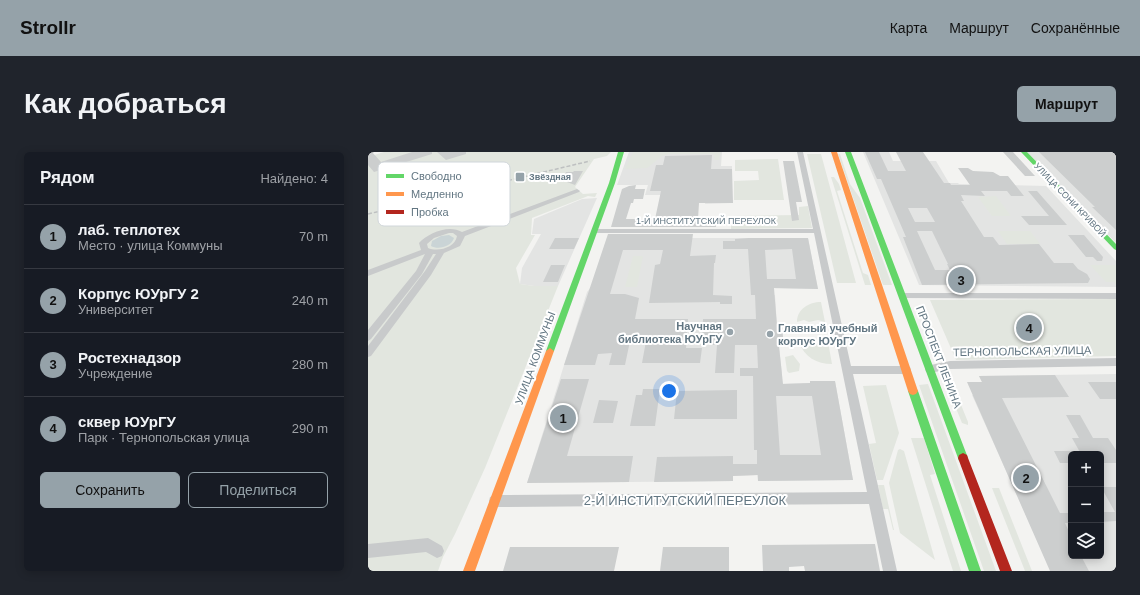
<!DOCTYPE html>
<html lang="ru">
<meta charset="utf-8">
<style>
body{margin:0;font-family:Helvetica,sans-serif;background:#20242c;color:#f1f3f6}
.controls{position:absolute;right:12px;bottom:12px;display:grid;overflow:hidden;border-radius:6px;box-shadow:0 2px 10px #0003}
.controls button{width:36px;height:36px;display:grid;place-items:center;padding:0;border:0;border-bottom:1px solid #363941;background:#171b24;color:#f1f3f6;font:20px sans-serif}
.you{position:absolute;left:301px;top:239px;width:14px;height:14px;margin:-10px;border:3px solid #fff;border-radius:50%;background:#1a73e8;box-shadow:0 0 0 6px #1a73e833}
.badge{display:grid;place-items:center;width:26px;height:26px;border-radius:50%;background:#95a2a9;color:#111;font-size:13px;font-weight:700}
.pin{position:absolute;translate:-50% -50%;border:2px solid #fff;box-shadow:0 1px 4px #0006}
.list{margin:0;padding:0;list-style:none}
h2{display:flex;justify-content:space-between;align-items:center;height:52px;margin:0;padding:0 16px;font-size:17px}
h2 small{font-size:13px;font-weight:400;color:#9ea1a6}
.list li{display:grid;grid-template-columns:26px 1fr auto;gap:12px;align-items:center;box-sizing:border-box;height:64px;padding:0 16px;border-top:1px solid #363941}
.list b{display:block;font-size:15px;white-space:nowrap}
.list p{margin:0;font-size:13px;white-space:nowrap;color:#9ea1a6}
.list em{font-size:13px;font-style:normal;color:#9ea1a6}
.actions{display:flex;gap:8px;padding:12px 16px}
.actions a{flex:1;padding:9px 0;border:1px solid #95a2a9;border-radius:6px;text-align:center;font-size:14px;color:#95a2a9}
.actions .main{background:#95a2a9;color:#111}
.icon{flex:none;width:22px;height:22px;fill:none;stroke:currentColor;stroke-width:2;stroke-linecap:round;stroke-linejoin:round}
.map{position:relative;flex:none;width:748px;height:419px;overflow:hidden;border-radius:6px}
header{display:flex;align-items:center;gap:24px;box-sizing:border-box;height:56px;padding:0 20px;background:#95a2a9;color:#111}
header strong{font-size:19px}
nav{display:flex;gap:22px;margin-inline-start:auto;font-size:14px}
.intro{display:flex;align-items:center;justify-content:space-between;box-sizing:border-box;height:96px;padding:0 24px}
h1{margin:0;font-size:28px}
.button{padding:10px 18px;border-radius:6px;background:#95a2a9;color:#111;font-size:14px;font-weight:700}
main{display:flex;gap:24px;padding:0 24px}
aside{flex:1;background:#171b24;border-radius:6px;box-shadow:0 2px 10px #0003}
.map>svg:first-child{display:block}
.built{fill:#e3e4e3;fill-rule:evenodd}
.green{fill:#e2e6df}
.water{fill:#cad4d6}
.building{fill:#cccece;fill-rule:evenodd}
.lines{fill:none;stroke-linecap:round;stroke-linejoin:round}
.street{fill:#c8cacb;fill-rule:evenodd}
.fast{fill:#63d668;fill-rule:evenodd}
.slow{fill:#ff974d;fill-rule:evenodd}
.jam{fill:#b3261e;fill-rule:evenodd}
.rail{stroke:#bec0c1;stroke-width:1.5;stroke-dasharray:4 2;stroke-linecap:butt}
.poi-dot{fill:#95a2a9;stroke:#fff;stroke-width:1.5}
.labels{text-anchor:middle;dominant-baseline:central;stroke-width:4;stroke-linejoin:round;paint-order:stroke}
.far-poi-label{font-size:9px;font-weight:bold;fill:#627682;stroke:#fff;text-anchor:start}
.far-street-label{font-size:9px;fill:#627682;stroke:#fff}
.poi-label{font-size:11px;font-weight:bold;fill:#627682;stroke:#fff;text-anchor:end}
.street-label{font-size:11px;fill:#627682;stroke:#fff}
.near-street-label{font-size:13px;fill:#627682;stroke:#fff}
.key{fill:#fff;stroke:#d0d6da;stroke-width:1}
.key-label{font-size:11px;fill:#627682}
</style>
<header>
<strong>Strollr</strong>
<nav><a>Карта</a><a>Маршрут</a><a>Сохранённые</a></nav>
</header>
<div class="intro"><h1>Как добраться</h1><a class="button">Маршрут</a></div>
<main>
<aside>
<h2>Рядом<small>Найдено: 4</small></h2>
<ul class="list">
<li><span class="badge">1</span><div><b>лаб. теплотех</b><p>Место · улица Коммуны</p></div><em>70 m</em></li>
<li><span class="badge">2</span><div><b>Корпус ЮУрГУ 2</b><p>Университет</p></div><em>240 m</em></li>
<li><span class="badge">3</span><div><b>Ростехнадзор</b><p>Учреждение</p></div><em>280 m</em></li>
<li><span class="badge">4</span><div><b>сквер ЮУрГУ</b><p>Парк · Тернопольская улица</p></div><em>290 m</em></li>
</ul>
<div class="actions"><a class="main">Сохранить</a><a>Поделиться</a></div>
</aside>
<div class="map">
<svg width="748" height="419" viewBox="0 0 748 419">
<rect width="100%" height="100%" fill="#f3f3f1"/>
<!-- built -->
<path class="built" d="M261 0H354L353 14H364V51L337 52 338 48 322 43H277L280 33H249Z
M495 0H521L525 9H568L581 31H590L591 32 678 34 748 109V135L551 133Z
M659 0H748V91Z
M229 46 190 134H166L152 132 154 116 173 82H164L166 67 214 47Z
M239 86H440L450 137 398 136V143H407L409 174H414L415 185H410L414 221 405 232 442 231V229H467L485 328 390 329 389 323 365 324V329L159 331 219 140 223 135Z
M748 222V419H683L604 243 620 242 611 224ZM703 302H733V404H703Z"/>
<!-- green -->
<path class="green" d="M16 0H243L239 4 226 7 207 35 215 42 229 41 227 45 220 44 164 66 163 83H167L148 116 152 132 166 134H190L117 316 87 382 75 405 70 419H0V5Z
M265 0H353L351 8H347L345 2H301L294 4 279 16 257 17Z
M439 2H453L488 131H469Z
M470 2H472L482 32 492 46 524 133H515Z
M410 7 416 48H366V29L391 28 390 19H367V8Z
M463 25H466L471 32 473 38 469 39 495 121 500 123 503 133H497Z
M628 44 643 64H624L610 45Z
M440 54 444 76 363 77V64L431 63V55Z
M630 79H662L672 92H639Z
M265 104H275L269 135H257Z
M722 113H748V133L746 130H738Z
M748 147V204L588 208 562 148Z
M453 150 457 170 450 168 441 170 436 168 429 170C429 157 441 150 453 150Z
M457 189 460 190 464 212C449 212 436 205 431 190L439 193 444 190 454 192Z
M425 203 432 212 431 219 421 221 419 219 417 205Z
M577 229H582L584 231 600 270V273L594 271Z
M560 232 628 419H616L551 233Z
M518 233 531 281 515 328H509L501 292 508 291 495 234Z
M543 286H556L567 322 562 323 593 419H585Z
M532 297 536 299 567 408 532 381 521 331 530 298Z
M510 333H516L526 378H525L520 357H515Z
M624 336H631L664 419H657Z"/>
<!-- water -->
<path class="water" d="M81 83 86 86C83 95 70 98 63 94L64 89 73 84Z"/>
<!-- building -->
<path class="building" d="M0 0H4L13 10 44 0H64V2L6 20 0 13Z
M69 0H98V2L78 8Z
M497 0H511L520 19H538L528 0H555L576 31H582L583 33H602L590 16H600L605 19 625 20 632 24H640L656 44H643L639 39H613L617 44 593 43 596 49H593L616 85H625L631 93 671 92 686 111H705L710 117 719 122 722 127 720 131 554 133 535 85H538L513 27H509ZM540 56H559L567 70H547ZM549 79H564L580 112H579L582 118H567Z
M635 0H645L667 24H657Z
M671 0H748V78L724 55H727Z
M344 3 343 17H364L365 51H331L330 67H348V75H243L254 37 261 34 268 33 267 37H277L275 47H266L265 51H263L258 67H287L293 39H282L288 13H295L297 4Z
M415 9H426L434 50H428L431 68 424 69Z
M206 19H215L207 33 180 23V22H197L198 20H205Z
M660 39H669L699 73H661L653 64H681Z
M240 82H325L322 104 348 103 347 111H346L345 143 364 144V152H352V150L281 151 287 113 292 112 295 98H255L242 142H257L271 146 267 167H320L318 196H334L332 211H274L278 189H262L257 213H241L244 201 230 202 227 213H196Z
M700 83H716L735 105 734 109H729L725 105H718Z
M187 86H211L206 97H181Z
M381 86H440L450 137 406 136 409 174H414L415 185H410L415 232 442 231V229H467L485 328 390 329V323L365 324V329L286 330 289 305 365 304V312H389V298H386L385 224H372V216H390L389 193H367L366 221H347L349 193H334L335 167H388L387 143H383L380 97H355V89H367V87ZM424 97 428 127H399L397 98ZM408 244H444L453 303H412Z
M183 113H197L190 130H175Z
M687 223 701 245 634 246 692 361H703V371H697L703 384V404H713L721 419H682L599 230H614L611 224Z
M193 227H221L199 304H265L261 330 159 331Z
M720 230H748V247H732Z
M275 237H292L287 274H262L268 243H274Z
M369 238V267H306L309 239Z
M231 248 250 249 245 271H225Z
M698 263H712L725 286H740L748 298V311H733V302H713L704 286H711Z
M686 299H703V311H692Z
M733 335H748V369L733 370V360H747Z
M507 392 512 419H437L436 414 421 415V419H395L394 393Z
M142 395H251L246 419H135Z
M295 395H361V419H292Z"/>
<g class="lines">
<!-- street -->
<path class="street" d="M429 0H435L483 214H538L542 215 543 218 542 221 538 222H485L529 419H515L501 352 127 355 122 353 121 349 122 345 127 343 499 340 446 81H227L223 79 227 77H445Z
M209 37 212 39 211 40 97 84 92 94 76 101 63 123 3 204 0 205V194L57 119 68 102H65L54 122 3 187 0 189V178L48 119 57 102 0 124V118L53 98 51 91C60 81 81 72 94 80ZM81 81H85L89 84C87 96 70 100 60 96L59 92 66 86Z
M535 141H748V147L532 146 531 144Z
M748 206V214L582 217 562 221 558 220 557 217 558 214 582 209Z
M60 386 74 394 76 399 74 404 69 406 58 400 0 406V392Z"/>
<!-- fast -->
<path class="fast" d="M250 0H256L247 31 186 199 182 202 179 201 178 199 241 31Z
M477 0H483L600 306 599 309 595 311 591 309 590 306Z
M653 0H659L748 92V98L746 97Z
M545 235 548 236 550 239 613 419H601L540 239 542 236Z"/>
<!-- slow -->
<path class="slow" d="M463 0H469L550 239 548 242 545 243 542 242 540 239Z
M182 196 186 199 107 419H95L178 199Z"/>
<!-- jam -->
<path class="jam" d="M595 301 599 303 600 306 644 419H632L590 306 591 303Z"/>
<!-- rail -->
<path class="rail" d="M0 62 222 9"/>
</g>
<!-- markers -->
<g class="poi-dot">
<rect x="147" y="20" width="10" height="10" rx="2"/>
<circle cx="362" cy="180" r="4"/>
<circle cx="402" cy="182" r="4"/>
</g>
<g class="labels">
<!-- far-poi labels -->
<g class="far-poi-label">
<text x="161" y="25">Звёздная</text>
</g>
<!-- far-street labels -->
<g class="far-street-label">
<text transform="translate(702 48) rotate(46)">УЛИЦА СОНИ КРИВОЙ</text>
<text x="338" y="69">1-Й ИНСТИТУТСКИЙ ПЕРЕУЛОК</text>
</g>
<!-- poi labels -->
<g class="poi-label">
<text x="354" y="174">Научная<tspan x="354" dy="13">библиотека ЮУрГУ</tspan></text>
<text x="410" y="176" text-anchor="start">Главный учебный<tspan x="410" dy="13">корпус ЮУрГУ</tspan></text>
</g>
<!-- street labels -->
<g class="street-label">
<text transform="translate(654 199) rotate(-1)">ТЕРНОПОЛЬСКАЯ УЛИЦА</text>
<text transform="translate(571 205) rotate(69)">ПРОСПЕКТ ЛЕНИНА</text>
<text transform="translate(167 206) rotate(-70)">УЛИЦА КОММУНЫ</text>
</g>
<!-- near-street labels -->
<g class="near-street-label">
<text x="317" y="348">2-Й ИНСТИТУТСКИЙ ПЕРЕУЛОК</text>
</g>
</g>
<!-- legend -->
<rect x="10" y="10" width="132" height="64" rx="6" class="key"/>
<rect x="18" y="22" width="18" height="4" fill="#63d668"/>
<rect x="18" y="40" width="18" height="4" fill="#ff974d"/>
<rect x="18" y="58" width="18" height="4" fill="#b3261e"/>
<g class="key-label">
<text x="43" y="28">Свободно</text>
<text x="43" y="46">Медленно</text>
<text x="43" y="64">Пробка</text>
</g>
</svg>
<div class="controls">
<button>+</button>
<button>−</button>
<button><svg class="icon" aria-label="layers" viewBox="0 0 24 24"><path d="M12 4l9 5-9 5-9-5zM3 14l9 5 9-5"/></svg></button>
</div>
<div class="you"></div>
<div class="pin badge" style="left:195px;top:266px">1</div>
<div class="pin badge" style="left:658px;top:326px">2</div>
<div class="pin badge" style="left:593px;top:128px">3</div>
<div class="pin badge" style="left:661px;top:176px">4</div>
</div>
</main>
